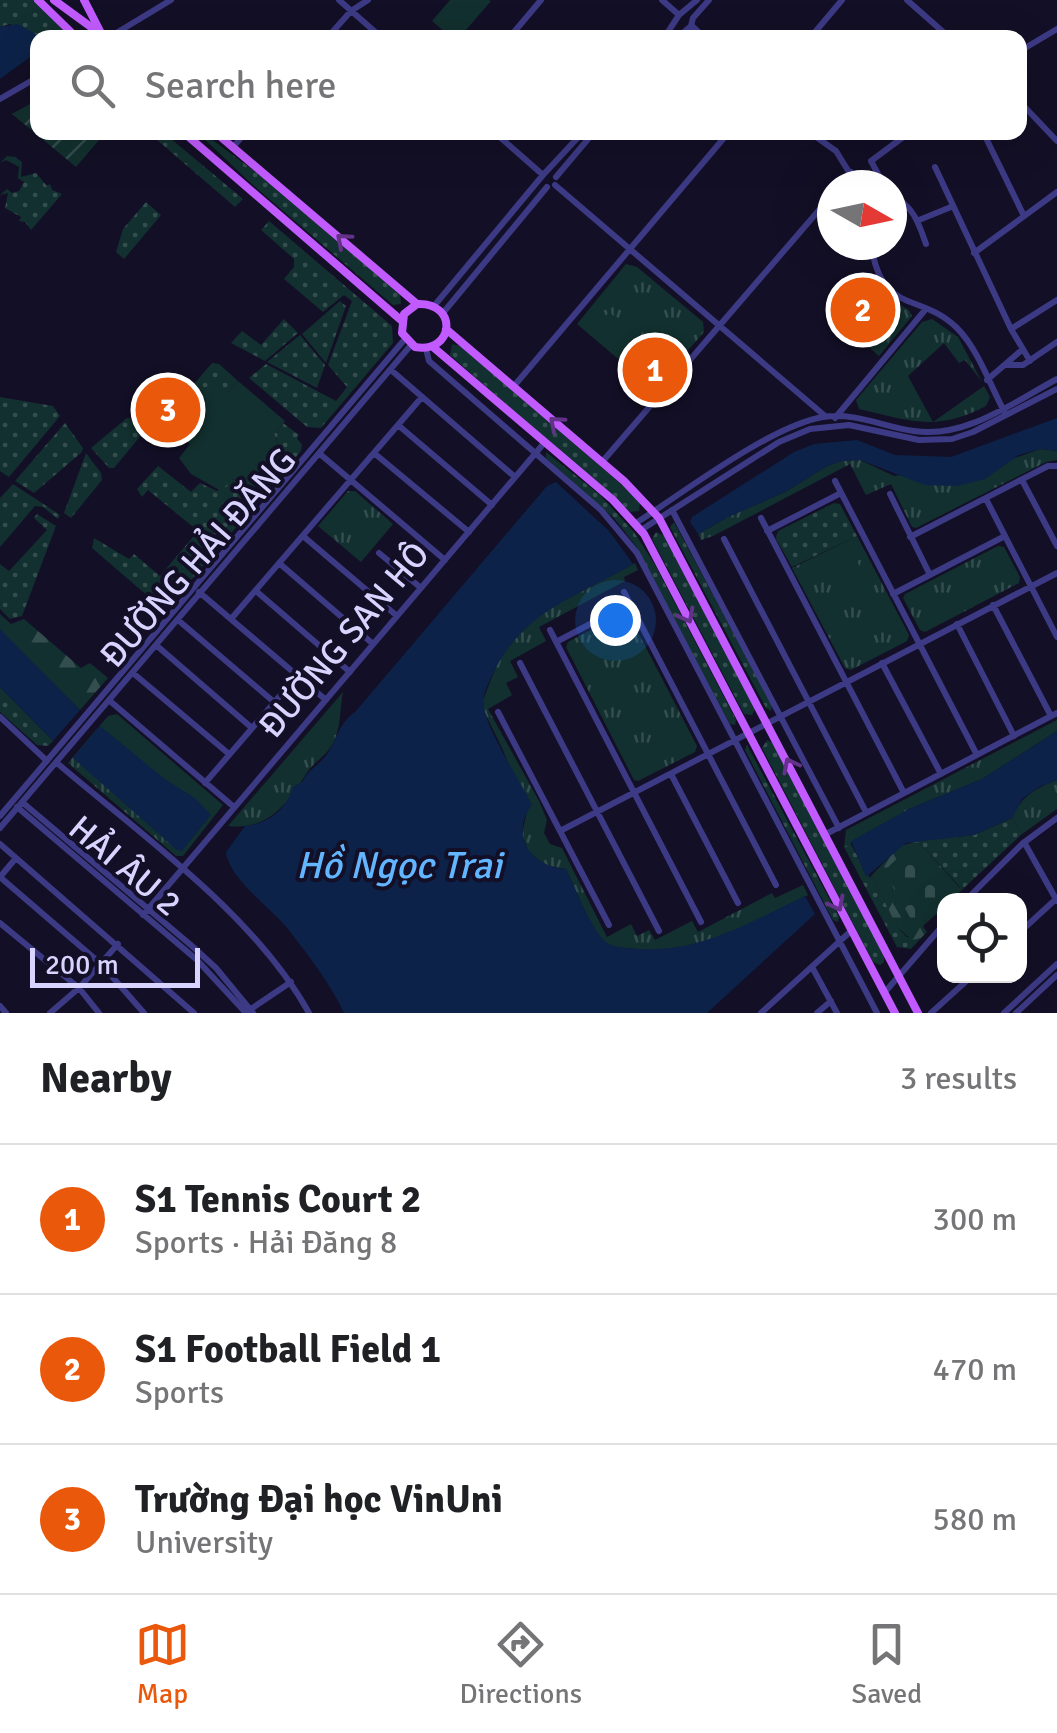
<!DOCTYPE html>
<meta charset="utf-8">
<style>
body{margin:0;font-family:Signika,sans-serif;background:#f2f2f2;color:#202124}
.controls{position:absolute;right:30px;bottom:30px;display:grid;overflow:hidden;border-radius:20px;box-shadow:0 10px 40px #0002}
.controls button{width:90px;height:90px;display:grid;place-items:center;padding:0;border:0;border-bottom:2px solid #e0e0e0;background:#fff;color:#202124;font:50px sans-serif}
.compass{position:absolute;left:817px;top:170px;width:90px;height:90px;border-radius:50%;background:#fff;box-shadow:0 10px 40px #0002;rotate:99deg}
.scale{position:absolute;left:30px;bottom:25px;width:170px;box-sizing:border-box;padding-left:10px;border:5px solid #d9d4ff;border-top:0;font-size:28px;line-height:35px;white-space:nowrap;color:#d9d4ff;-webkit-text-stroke:8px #130f26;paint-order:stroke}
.you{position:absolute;left:615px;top:620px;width:35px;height:35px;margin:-25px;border:8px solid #fff;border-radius:50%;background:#1a73e8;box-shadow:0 0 0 15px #1a73e833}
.badge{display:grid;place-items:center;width:65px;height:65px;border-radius:50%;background:#ea580c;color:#fff;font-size:32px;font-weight:700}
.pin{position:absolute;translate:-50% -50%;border:5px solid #fff;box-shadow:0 2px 10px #0006}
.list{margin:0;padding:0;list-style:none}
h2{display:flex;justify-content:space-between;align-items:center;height:130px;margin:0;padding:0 40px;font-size:42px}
h2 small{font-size:32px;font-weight:400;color:#757577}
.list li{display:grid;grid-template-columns:65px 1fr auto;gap:30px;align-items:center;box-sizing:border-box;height:150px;padding:0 40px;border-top:2px solid #e0e0e0}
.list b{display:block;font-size:38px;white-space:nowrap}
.list p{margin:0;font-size:32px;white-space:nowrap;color:#757577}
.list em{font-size:32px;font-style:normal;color:#757577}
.icon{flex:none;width:55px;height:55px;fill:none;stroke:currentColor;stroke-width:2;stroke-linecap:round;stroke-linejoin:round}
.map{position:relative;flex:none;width:1057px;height:1013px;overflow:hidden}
.search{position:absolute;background:#fff;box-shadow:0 10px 40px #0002;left:30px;right:30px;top:30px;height:110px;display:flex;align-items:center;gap:25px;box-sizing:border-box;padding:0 35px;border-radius:20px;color:#757577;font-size:38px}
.sheet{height:580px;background:#fff}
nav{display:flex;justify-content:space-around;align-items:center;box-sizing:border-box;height:140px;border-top:2px solid #e0e0e0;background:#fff;font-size:28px;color:#757577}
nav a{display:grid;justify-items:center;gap:5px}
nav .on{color:#ea580c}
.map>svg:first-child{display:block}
.grass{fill:url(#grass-dots)}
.forest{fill:url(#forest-firs)}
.cemetery{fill:url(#cemetery-stones)}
.park{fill:url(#park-tufts)}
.garden{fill:url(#garden-furrows)}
.pitch{fill:#12302f}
.water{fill:#0c2248}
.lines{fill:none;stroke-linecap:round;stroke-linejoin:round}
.minor{stroke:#3d3a85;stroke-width:6}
.major{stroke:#c25bff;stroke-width:8}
.oneway{stroke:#623188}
.labels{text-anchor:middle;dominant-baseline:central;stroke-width:8;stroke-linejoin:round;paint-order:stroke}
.street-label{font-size:35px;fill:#d9d4ff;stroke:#130f26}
.water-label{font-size:38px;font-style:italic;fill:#62b6ff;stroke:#130f26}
</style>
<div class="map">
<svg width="1057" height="1013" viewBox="0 0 1057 1013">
<defs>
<pattern id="grass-dots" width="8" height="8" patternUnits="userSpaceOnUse" patternTransform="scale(2.5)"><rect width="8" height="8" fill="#12302f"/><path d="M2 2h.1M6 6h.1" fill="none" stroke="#344d4e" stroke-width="1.8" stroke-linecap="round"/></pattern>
<pattern id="forest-firs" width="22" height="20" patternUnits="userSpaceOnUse" patternTransform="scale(2.5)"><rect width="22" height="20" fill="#12302f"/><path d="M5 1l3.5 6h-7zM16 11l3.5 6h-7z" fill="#344d4e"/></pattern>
<pattern id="cemetery-stones" width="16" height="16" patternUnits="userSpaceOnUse" patternTransform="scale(2.5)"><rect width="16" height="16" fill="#12302f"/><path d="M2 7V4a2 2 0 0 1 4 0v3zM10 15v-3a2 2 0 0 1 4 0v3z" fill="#344d4e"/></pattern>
<pattern id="park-tufts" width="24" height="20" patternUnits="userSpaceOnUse" patternTransform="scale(2.5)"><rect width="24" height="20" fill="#12302f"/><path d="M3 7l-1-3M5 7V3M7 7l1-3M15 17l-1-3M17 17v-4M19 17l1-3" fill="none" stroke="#344d4e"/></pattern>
<pattern id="garden-furrows" width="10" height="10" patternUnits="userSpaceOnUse" patternTransform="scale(2.5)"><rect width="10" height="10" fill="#12302f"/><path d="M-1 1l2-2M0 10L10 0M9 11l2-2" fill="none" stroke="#344d4e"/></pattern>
</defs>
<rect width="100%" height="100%" fill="#130f26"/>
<!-- grass -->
<path class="grass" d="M0 0H35L70 37H38L10 24 0 27Z
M149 133H164L243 199 235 207Z
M198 133H203L268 181 400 295 401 304 393 305 254 186Z
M7 156 15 157 22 162 21 177 36 173 47 186 50 184 52 190 62 194 31 230 25 222 19 221 21 217 5 208 8 193 0 195 7 189 12 193 19 191 24 182 18 178 19 167 6 160 0 163Z
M146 202 161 215 124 259 116 252 123 229Z
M269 221 392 326 393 343 321 428 307 427 249 378 266 364 336 401 347 387 328 365 352 301 344 295 323 312 284 279 294 267V259L261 230Z
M340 301 346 306 326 363 302 334Z
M284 319 298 333 265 361 231 343 242 331 261 345Z
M300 335 325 365 317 388 267 362Z
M452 344 460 346 619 482 640 503 639 511 630 512 450 355Z
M212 363 219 364 238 381 226 394C193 390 188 390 179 424L172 418 164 419Z
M0 397 53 406 60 416 9 477 0 471Z
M127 418 152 422 114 468H109L91 448Z
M65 423 83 448 82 452 34 493 15 481Z
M283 423 299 435 297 438 302 445 301 451 171 604 160 601 157 604 92 548 94 538 129 559 134 554 160 576 198 531 148 490 142 497 137 489 158 466 191 492 200 483 217 491 232 479C266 494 290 467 274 434Z
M546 452 600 495 634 532 654 563 736 720 735 725 730 724 636 546 614 518 546 458Z
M86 453 101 473 102 480 71 518 64 513Z
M13 484 60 515 58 519 43 507 35 506 0 547V498Z
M834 503 840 504 857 536 792 567 776 539 778 531Z
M37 514 56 526 22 616 10 619 0 609V564L9 571 47 530 34 518Z
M674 522 772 706 771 711 766 708 670 527Z
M656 532 665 536 755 709 752 715 744 714 652 539Z
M0 687 53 741 48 746 37 745 0 712Z
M767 740 774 744 884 955V962L880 965 873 962 762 748Z
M747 745 839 917 838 922 833 920 745 750Z
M1012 818 1022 834 951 900 960 887 918 841 974 835Z
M850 843 870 878 872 875 898 928 907 937 921 938 911 949 897 947 844 847Z"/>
<!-- forest -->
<path class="forest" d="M0 614 11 624 24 619 81 668 90 663 108 678 80 710 6 637 0 629Z
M918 841 960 888 951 900 944 901V907L923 926 927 932 921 938 912 940 897 927 872 875 900 846Z"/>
<!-- cemetery -->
<path class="cemetery" d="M907 849 943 890 912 921 884 871Z"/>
<!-- park -->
<path class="park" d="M626 264 637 267 703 322 704 332 654 389 577 324Z
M872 275 886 296 909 310 912 316 879 356 835 318Z
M932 319 958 337 982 382 965 360 959 363 944 343 908 376 933 422 984 386 990 397 986 406C936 432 911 421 859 409L856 400 922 322Z
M1040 449 1057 451V460L1046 462 916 528 912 527 891 484 866 495 850 464 713 536 701 540 698 534 728 517 787 491 827 466 842 461 860 460 894 476 1010 460Z
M348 491H355L393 524 361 562 318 526Z
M857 536 909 635 907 641 851 670 845 668 792 568Z
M998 546 1004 547 1020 577 1019 583 925 632 920 630 903 598 905 594Z
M635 563 638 570 624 577 625 581 539 627 546 641 510 661 518 677 506 683 512 695 488 709 539 801 547 820 544 833 550 844 562 848 607 937 631 924 637 936 649 930 655 940 692 921 698 932 772 893 775 898 803 885 808 895C754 921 702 954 639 949 630 948 617 949 608 944 592 934 575 887 566 869L543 865 527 849 522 833 527 812 503 750 484 711 483 700 500 657 528 624 554 606Z
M623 613 629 615 697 746 695 752 638 781 634 780 566 647 568 642Z
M343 692C340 707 341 724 335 739 329 755 314 761 306 774 288 803 268 831 228 826Z
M117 714 223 805 183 856H176L68 763 108 716Z
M1057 720V731L982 779 909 809 844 847 846 830Z
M1057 780V809L1022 834 1012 818C1021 796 1036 788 1057 780Z"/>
<!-- garden -->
<path class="garden" d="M37 100 38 132 105 133 76 167 12 114Z"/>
<!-- pitch -->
<path class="pitch" d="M450 0H489L491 1 460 37 452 38 432 21Z
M867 284 888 302 859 337 837 318Z
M609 312 671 364 652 387 590 335Z
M238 381 285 421 274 434C282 452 281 468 266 481L250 485 232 479 221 491 191 474 179 458 190 444 166 425 171 418 178 422C179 397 203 381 227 393Z
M847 542 863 573 836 587 820 556Z
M620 617 636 649 610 662 593 631Z"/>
<!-- water -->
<path class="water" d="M18 24 37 35V52L0 79V27Z
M1057 418V451L1040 449 1019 455 985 479 957 486 925 485 860 460 842 461 827 466 787 491 728 517 698 534 690 522 692 517 794 452 814 444 857 440 895 455 951 457Z
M556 482 609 531 633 564C576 598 520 611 491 678 487 687 481 697 484 708 489 734 519 779 532 805 509 835 531 867 566 869 575 887 592 932 607 943 615 948 628 948 638 949 701 953 750 922 805 896L815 914 707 1013H344C330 983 308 955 288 929 270 907 229 879 226 852L245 826C268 824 286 810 293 787L302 782C308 770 315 768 324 758 340 739 334 728 356 711L547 486Z
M0 629 80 710 53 741 0 687Z
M100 726 166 780 195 798 211 815 182 851 177 850 73 758Z
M1057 731V780L1039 787 1022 799 1012 818 974 835 906 843 866 877 851 841 909 809 982 779Z"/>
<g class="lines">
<!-- minor -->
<path class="minor" d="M339 0 382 38
M662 0 679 15
M907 0 950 38
M679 15 697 0
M692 26 705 38
M108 38 171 0
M327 38 351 11 368 0
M509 38 541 0
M664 38 679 15
M677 38 691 26 693 18 709 0
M810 38 842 0
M1020 51 1057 29
M0 99 38 77
M1020 102 1057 141
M494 132 543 175
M809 132 836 151 857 185
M983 132 1024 216
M234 146 246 132
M935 167 1011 329 1030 361
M556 177 594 132
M555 185 825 416
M840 185 851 172
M884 185 871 161 910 132
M892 196C913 205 919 224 926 244
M919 220 951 207
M871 245C882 316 919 291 957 328 978 349 990 385 1004 411
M974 253 1057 192
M434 306 543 175 583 132
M443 313 547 187
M1011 329 1057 300
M426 349 429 361 601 510 637 553 877 1013
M1006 365H1023L1057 342
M391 370 515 477
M987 380 1023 349
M514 386 729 132
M835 418 925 310
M398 425 492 505
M374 453 469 532
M320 454 445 560
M602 462 832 195
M1022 480 1057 546
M835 481 977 755
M890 494 930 575
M986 499 1057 637
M672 510 839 828
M761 518 904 793
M636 523C683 493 770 426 823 417 855 412 884 427 914 431 965 439 1014 402 1057 379
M641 530 779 442 810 429 849 425 919 440 952 439 973 432 1057 389
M767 531 841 493
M303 536 397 616
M910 537 1048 466H1057
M724 539 866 812
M379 553 421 588
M279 563 373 644
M256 591 350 672
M199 592 326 700
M624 592 776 885
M893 594 1005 536
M993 605 1051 716
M231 619 422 397
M178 620 274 702
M957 624 1014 736
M550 630 701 922
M556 642 630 603
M156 645 252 728
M520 663 659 931
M882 663 941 774
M133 673 229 754
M110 701 234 807
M498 712 609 925
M0 717 47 761
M57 763C142 836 254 914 309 1013
M671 774 738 903
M205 783 297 676
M22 802 192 946 216 968 253 1013
M17 807 197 960 246 1013
M0 816 405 339
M0 828 411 345
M560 831 1057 573
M826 834 1057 713
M1024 842 1057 901
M0 844 194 1013
M0 877 101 964 144 1013
M0 877 16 858
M965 901 1022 844 1057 818
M143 915 545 442
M0 923 79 988 99 1013
M1020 932 1056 899
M812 967 837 1013
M885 992 944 924
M0 1006 6 1013
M251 1009 291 982
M50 1013 79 988 118 944
M761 1013 851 931
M817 1013 831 1001
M931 1013 972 976
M1004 1013 1057 964
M1016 1013 1057 975"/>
<!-- major -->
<path class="major" d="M38 0 77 38
M54 0 106 38
M84 0 100 31
M183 132 402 321
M215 132 417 304C459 302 454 354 415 347L402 333 404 314 417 304
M446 329 624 481 659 518 918 1013
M433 347 613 500 644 534 895 1013"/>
</g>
<!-- one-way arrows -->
<defs><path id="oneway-chevron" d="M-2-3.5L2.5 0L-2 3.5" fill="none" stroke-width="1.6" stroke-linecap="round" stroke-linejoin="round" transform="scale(2.5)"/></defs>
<g class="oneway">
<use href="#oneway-chevron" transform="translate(343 240) rotate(-139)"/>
<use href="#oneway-chevron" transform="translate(556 423) rotate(-139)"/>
<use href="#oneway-chevron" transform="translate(687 616) rotate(62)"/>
<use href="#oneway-chevron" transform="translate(790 765) rotate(-117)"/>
<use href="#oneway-chevron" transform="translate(837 904) rotate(63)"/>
</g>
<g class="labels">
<!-- street labels -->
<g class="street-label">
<text transform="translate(198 558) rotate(-49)">ĐƯỜNG HẢI ĐĂNG</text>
<text transform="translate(344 640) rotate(-50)">ĐƯỜNG SAN HÔ</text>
<text transform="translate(125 866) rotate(40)">HẢI ÂU 2</text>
</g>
<!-- water labels -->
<g class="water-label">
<text x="399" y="865">Hồ Ngọc Trai</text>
</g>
</g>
</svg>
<div class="controls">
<button><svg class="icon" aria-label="locate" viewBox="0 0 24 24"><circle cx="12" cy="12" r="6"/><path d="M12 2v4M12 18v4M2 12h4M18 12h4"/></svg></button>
</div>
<svg class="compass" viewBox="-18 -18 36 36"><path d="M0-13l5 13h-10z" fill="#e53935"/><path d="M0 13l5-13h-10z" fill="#757577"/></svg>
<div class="scale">200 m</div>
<div class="you"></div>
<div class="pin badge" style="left:655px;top:370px">1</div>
<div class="pin badge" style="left:863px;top:310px">2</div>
<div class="pin badge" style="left:168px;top:410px">3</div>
<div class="search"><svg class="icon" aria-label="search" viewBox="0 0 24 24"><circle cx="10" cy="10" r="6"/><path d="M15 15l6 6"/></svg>Search here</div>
</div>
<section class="sheet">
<h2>Nearby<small>3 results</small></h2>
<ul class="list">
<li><span class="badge">1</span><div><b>S1 Tennis Court 2</b><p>Sports · Hải Đăng 8</p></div><em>300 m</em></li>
<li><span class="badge">2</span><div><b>S1 Football Field 1</b><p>Sports</p></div><em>470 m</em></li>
<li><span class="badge">3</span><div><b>Trường Đại học VinUni</b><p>University</p></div><em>580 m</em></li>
</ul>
</section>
<nav>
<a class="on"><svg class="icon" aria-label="map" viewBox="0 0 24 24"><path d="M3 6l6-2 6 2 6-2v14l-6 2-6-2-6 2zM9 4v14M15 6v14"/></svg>Map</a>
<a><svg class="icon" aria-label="directions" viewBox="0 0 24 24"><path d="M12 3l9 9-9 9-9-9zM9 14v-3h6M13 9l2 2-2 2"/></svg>Directions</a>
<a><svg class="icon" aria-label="saved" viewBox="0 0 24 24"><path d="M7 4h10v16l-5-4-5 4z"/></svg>Saved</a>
</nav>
